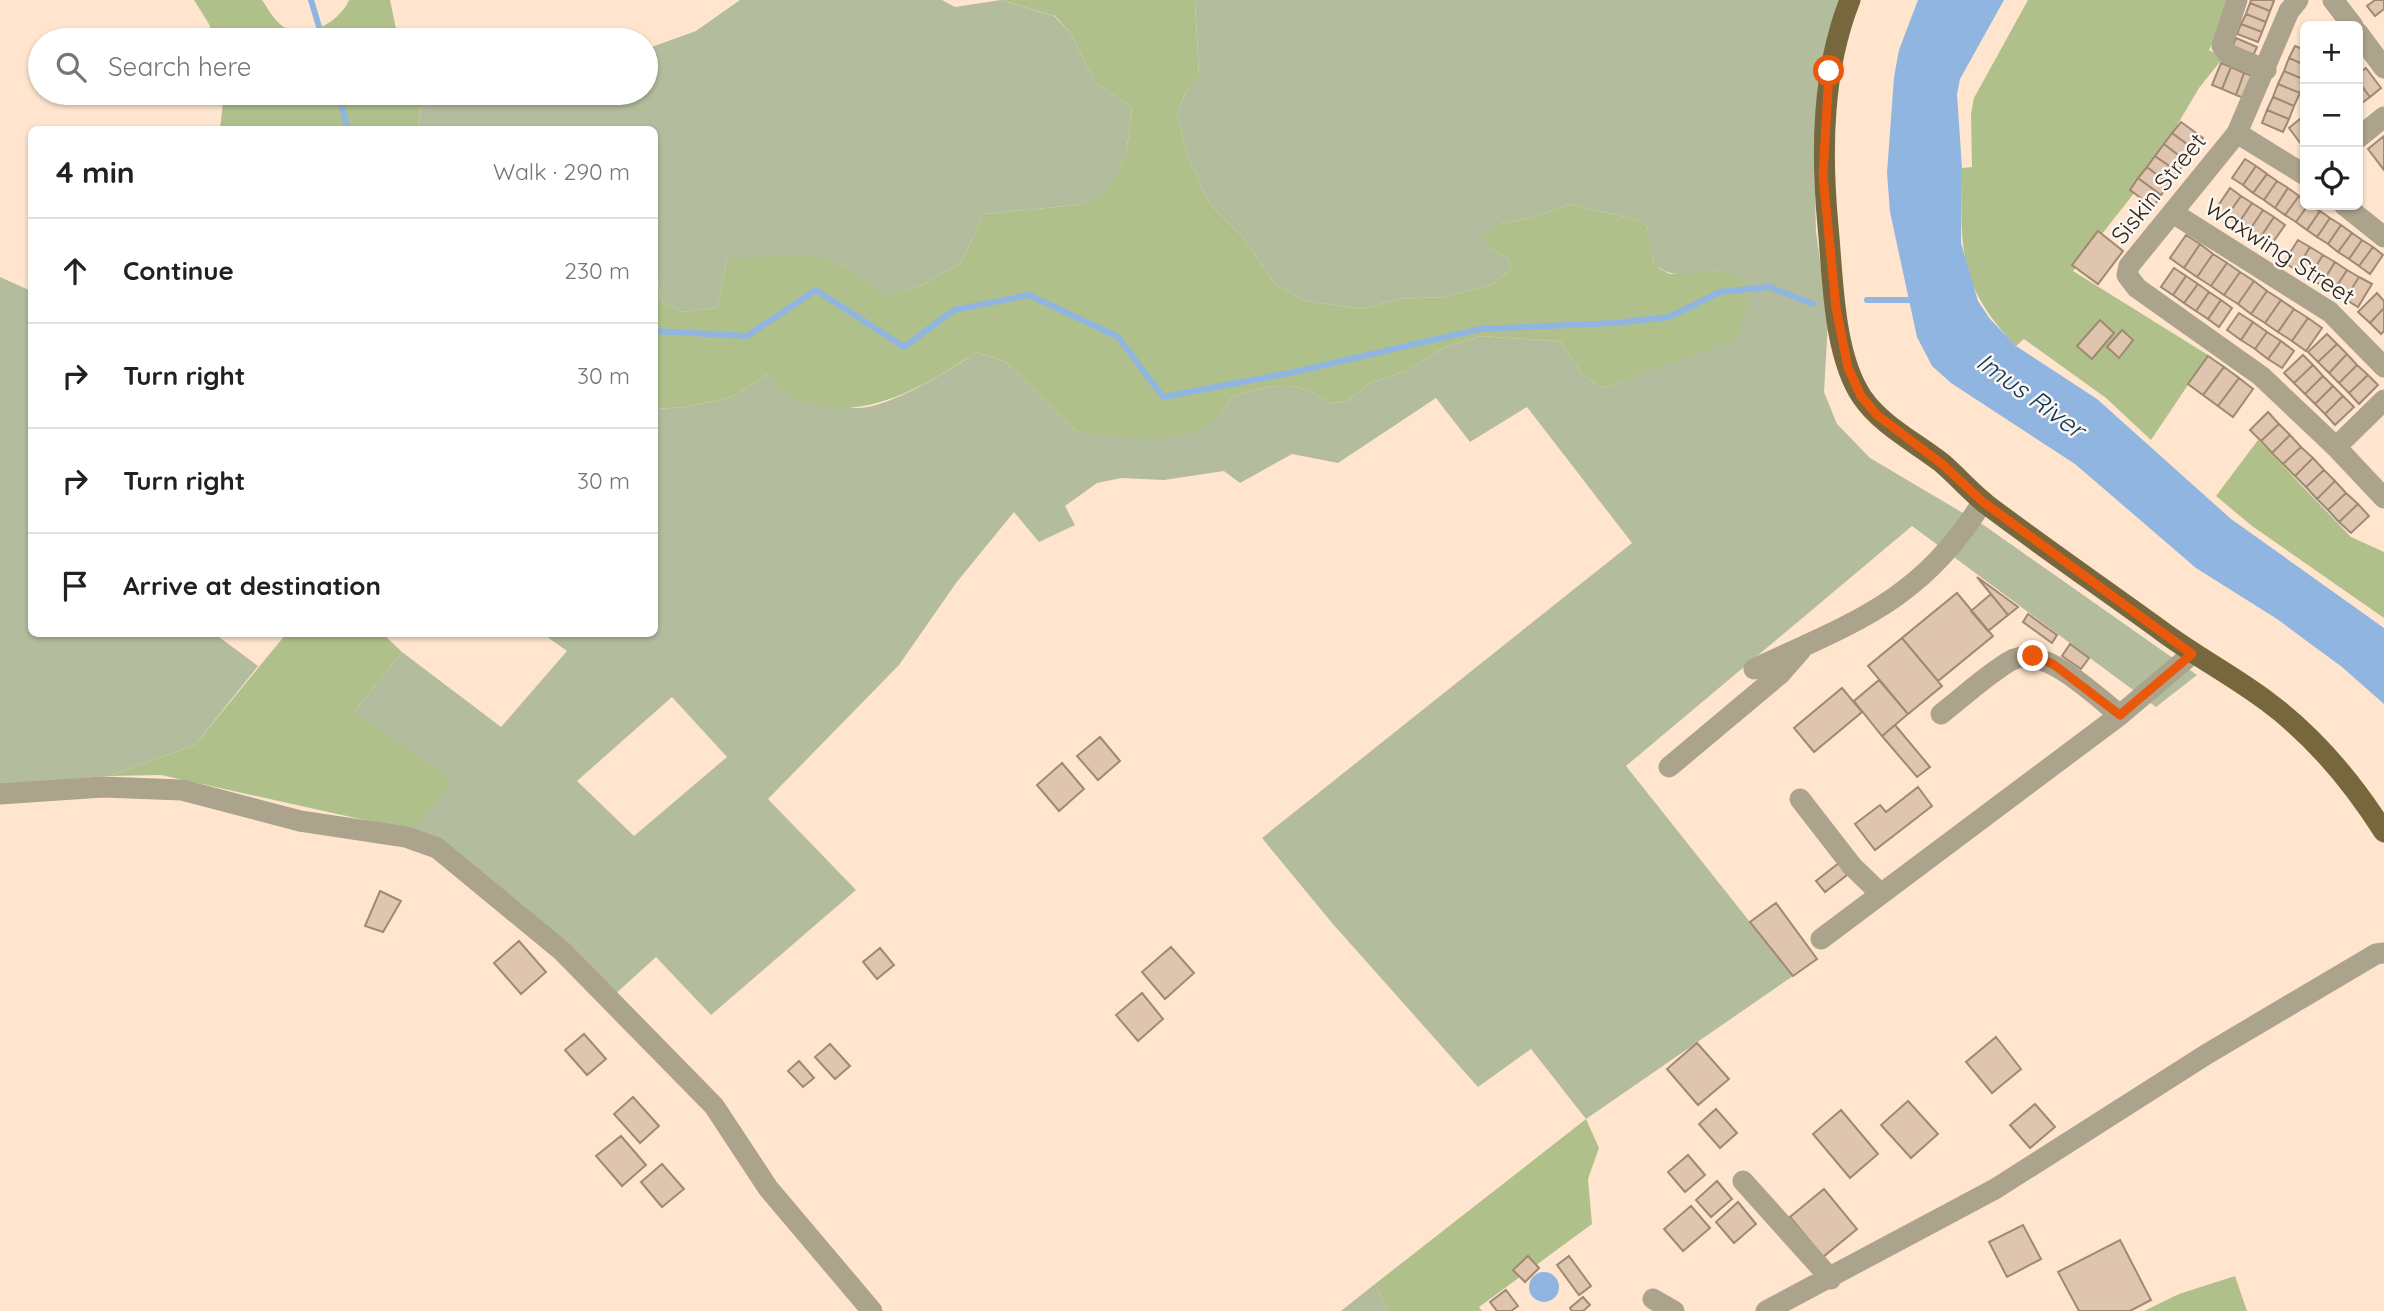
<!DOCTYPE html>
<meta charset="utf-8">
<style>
body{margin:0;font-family:Quicksand,sans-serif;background:#f2f2f2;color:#202124}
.controls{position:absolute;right:21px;top:21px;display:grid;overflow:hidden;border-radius:10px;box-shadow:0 2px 5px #0004}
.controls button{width:63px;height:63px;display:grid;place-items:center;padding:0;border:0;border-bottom:2px solid #e0e0e0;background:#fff;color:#202124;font:35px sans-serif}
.stop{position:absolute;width:21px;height:21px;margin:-16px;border:5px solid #ea580c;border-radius:50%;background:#fff}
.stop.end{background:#ea580c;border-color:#fff;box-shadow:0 2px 7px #0008}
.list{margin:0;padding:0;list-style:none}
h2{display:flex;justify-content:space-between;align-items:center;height:91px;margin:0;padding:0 28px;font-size:30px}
h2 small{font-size:23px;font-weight:400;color:#757577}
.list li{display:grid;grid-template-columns:46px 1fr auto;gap:21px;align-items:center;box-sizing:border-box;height:105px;padding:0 28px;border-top:2px solid #e0e0e0}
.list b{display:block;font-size:26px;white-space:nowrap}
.list em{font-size:23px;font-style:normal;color:#757577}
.icon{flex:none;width:38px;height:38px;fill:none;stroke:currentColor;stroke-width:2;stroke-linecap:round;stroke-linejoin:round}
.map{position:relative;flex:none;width:2384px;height:1311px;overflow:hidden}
.search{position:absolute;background:#fff;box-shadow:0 2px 5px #0004;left:28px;top:28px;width:630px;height:77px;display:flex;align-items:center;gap:18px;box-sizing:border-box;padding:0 24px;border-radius:38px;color:#757577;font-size:26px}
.panel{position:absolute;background:#fff;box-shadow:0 2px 5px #0004;left:28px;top:126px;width:630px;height:511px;border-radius:10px}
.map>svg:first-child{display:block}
.green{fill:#b3bd9e;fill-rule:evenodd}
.forest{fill:#b0c08b}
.water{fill:#8fb5e0}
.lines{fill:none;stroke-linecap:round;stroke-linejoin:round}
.stream{stroke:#8fb5e0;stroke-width:6}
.building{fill:#dfc5ae;stroke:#a08972;stroke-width:2}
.minor{stroke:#aba38c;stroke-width:21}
.major{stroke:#76673c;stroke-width:21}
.route{stroke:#ea580c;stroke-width:9}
.labels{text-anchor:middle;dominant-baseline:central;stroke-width:5;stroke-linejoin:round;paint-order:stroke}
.street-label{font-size:24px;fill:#30271e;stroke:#fcf6f1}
.water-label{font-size:26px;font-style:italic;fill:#0c345c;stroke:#fcf6f1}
</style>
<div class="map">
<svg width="2384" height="1311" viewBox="0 0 2384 1311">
<rect width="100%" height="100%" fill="#ffe5cd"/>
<!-- green -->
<path class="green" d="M740 0H942L955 7 1001 0 1054 16 1070 32 1095 83 1132 107 1126 156 1105 195 1077 205 984 214 961 263 920 286 883 297 844 265 727 259 717 308 682 312 660 301 657 265H654V130H418L421 107 494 96 498 93H646V49L696 31Z
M1195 0H1839L1828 34 1817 94 1814 155 1816 231 1828 322 1824 392 1837 424 1870 458 1985 526 2197 675 2156 707 1912 526 1626 766 1793 976 1586 1119 1531 1049 1478 1087 1332 923 1262 838 1632 543 1527 407 1470 442 1436 398 1338 463 1292 454 1240 483 1224 471 1164 480 1121 478 1097 483 1065 506 1075 525 1039 542 1014 512 956 583 899 665 768 799 856 890 711 1015 656 957 613 996 414 831 354 712 402 652 501 727 567 651 543 634H654L655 409 686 407 732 397 768 374C794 385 822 401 849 407 881 415 951 369 977 352L1006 362 1076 431 1219 417 1233 396C1277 384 1292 378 1332 404L1349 400 1369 383 1404 372 1445 347 1480 336 1560 341 1582 374 1602 388 1643 373 1725 271C1704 272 1662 283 1653 259 1649 249 1649 237 1647 226L1638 220 1569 204 1535 217 1501 224 1487 246 1508 258 1511 269 1491 285 1443 297 1399 299 1362 309 1306 301 1274 283 1242 236 1209 203 1188 157 1177 114 1185 93 1199 74ZM672 697 727 757 634 836 577 781Z
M0 277 31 291 32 634H215L258 666 195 745 109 776 0 785Z
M1375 1284 1388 1311H1341Z"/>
<!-- forest -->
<path class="forest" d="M194 0H262C267 7 272 17 279 23 300 44 339 24 349 0H390L398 38 431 33 440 40H214L209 24Z
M1001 0H1195L1199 75 1185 93 1177 114 1188 157 1209 203 1242 236 1274 283 1306 301 1362 309 1399 299 1443 297 1491 285 1511 269 1508 258 1487 246 1482 236 1501 224 1535 217 1569 204 1638 220 1647 226 1653 260 1660 269 1670 274 1725 271 1747 283V307L1735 340 1602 388 1582 374 1560 341 1480 336 1445 347 1404 372 1369 383 1349 400 1332 404C1292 378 1277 384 1233 396L1219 417 1193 433 1146 440 1076 431 1006 362 977 352C928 383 873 420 811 404 805 402 796 401 791 398 782 393 775 381 768 374L732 397 686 407 655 409V265H657L660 301 682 312 717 308 727 259 802 254 844 265 883 296 920 286 961 263 984 214 1077 205 1105 194 1126 156 1132 107 1095 83 1070 32 1055 16Z
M2028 0H2232L2209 50 2223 58 2199 88 2173 132 2178 137 2073 271 2208 355 2151 440 2106 398 2024 339 2016 346C1957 285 1961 249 1962 168L1972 167 1971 114 1974 98Z
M224 93H498L495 96 421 107 418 129H220Z
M2258 440 2351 537 2384 552V618L2252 526 2216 496Z
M286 634H383L402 652 354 712 452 780 414 831 161 775 109 776 195 745Z
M1586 1119 1599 1148 1588 1179 1592 1224 1479 1307 1482 1311H1388L1375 1284Z
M2235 1276 2247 1311H2144L2179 1294Z"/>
<!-- water -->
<path class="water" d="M1918 0H2004L1960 79 1957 94 1962 168 1961 243 1978 301 1990 319 2016 346 2097 399 2231 519 2384 628V704L2342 667 2277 619 2196 568 2075 464 1951 383 1932 366 1917 337 1890 212 1887 173 1894 77 1899 50Z
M1529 1287a15 15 0 1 1 30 0a15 15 0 1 1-30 0Z"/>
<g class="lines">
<!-- stream -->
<path class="stream" d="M311 0 323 40
M338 93 348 130
M1867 300H1917
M654 331 747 336 816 290 904 347 954 310 1029 295 1118 337 1163 397 1290 373 1480 329 1615 323 1669 317 1720 292 1770 287 1813 304"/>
</g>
<!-- building -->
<path class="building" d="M2251 0H2272L2274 1 2270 11 2250 3Z
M2375 0H2384V9L2375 16 2367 6Z
M2250 3 2270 11 2266 22 2246 14Z
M2246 14 2266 22 2262 32 2241 24Z
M2241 24 2262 32 2258 42 2237 34Z
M2236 38 2257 47 2252 58 2231 50Z
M2295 46 2305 50V65L2289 58Z
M2289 58 2305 65V80L2284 71Z
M2221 63 2231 67 2222 89 2212 85Z
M2231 67 2244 73 2236 95 2222 89Z
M2366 68 2381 88 2370 97 2358 81V74Z
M2284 71 2305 80 2300 93 2278 84Z
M2244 73 2258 78 2249 100 2236 95Z
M2358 81 2370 97 2359 105 2358 103Z
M2278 84 2300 93 2294 106 2273 97Z
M2273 97 2294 106 2289 119 2267 110Z
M2267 110 2289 119 2283 132 2262 123Z
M2300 119 2305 126 2304 148 2289 128Z
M2181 122 2203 138 2195 150 2172 133Z
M2172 133 2195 150 2186 161 2164 144Z
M2384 136V170L2368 149Z
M2164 144 2186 161 2178 172 2155 156Z
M2155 156 2178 172 2169 184 2147 167Z
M2245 159 2256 166 2243 185 2232 178Z
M2256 166 2267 174 2253 193 2243 185Z
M2147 167 2169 184 2161 195 2138 178Z
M2267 174 2277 181 2264 200 2253 193Z
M2138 178 2161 195 2153 207 2130 190Z
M2277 181 2288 188 2275 208 2264 200Z
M2230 188 2241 196 2227 216 2216 209Z
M2288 188 2299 196 2285 215 2275 208Z
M2241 196 2252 203 2238 224 2227 216Z
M2299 196 2308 205 2296 222 2285 215Z
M2252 203 2263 210 2249 231 2238 224Z
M2308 205 2320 211 2307 230 2296 222Z
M2263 210 2274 217 2260 238 2249 231Z
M2320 211 2330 218 2317 237 2307 230Z
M2274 217 2285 225 2271 245 2260 238Z
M2330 218 2341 225 2328 244 2317 237Z
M2341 225 2352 233 2338 252 2328 244Z
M2098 231 2123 251 2098 284 2072 265Z
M2352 233 2362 240 2349 259 2338 252Z
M2186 235 2200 244 2184 268 2170 258Z
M2298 240 2310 247 2296 270 2284 262Z
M2362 240 2373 247 2359 266 2349 259Z
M2200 244 2213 254 2197 277 2184 268Z
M2310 247 2323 255 2309 277 2296 270Z
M2373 247 2383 255 2370 274 2359 266Z
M2213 254 2227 263 2211 286 2197 277Z
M2323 255 2335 262 2321 285 2309 277Z
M2335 262 2347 270 2333 292 2321 285Z
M2227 263 2240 272 2224 295 2211 286Z
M2174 268 2186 276 2173 295 2161 287Z
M2347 270 2359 277 2345 299 2333 292Z
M2240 272 2254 281 2238 304 2224 295Z
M2186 276 2198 284 2184 303 2173 295Z
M2359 277 2372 284 2358 307 2345 299Z
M2254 281 2267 291 2251 314 2238 304Z
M2198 284 2209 292 2196 311 2184 303Z
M2267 291 2281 300 2265 323 2251 314Z
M2209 292 2221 300 2208 319 2196 311Z
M2377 293 2384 301V308L2370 323 2358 312Z
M2221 300 2232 308 2219 327 2208 319Z
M2281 300 2294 309 2278 332 2265 323Z
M2384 308V331L2381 334 2370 323Z
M2294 309 2308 318 2292 341 2278 332Z
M2239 313 2253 322 2241 340 2227 330Z
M2308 318 2322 328 2306 351 2292 341Z
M2100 320 2114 333 2092 359 2077 346Z
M2253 322 2267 332 2255 349 2241 340Z
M2122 330 2133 340 2119 358 2107 347Z
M2267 332 2281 341 2268 359 2255 349Z
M2327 334 2337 344 2318 362 2308 352Z
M2281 341 2294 351 2282 368 2268 359Z
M2337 344 2347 354 2329 373 2318 362Z
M2347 354 2357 365 2339 383 2329 373Z
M2303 355 2313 365 2294 383 2284 373Z
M2208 356 2224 367 2203 395 2188 384Z
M2313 365 2323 376 2305 394 2294 383Z
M2357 365 2368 375 2349 393 2339 383Z
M2224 367 2239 378 2218 406 2203 395Z
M2368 375 2378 385 2359 404 2349 393Z
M2323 376 2333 386 2315 404 2305 394Z
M2239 378 2253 389 2233 417 2218 406Z
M2333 386 2343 396 2325 414 2315 404Z
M2343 396 2354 407 2335 425 2325 414Z
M2268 412 2279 424 2261 441 2250 430Z
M2279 424 2290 435 2272 453 2261 441Z
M2290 435 2301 447 2283 464 2272 453Z
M2301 447 2313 458 2295 476 2283 464Z
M2313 458 2324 470 2306 487 2295 476Z
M2324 470 2335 481 2317 499 2306 487Z
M2335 481 2346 493 2328 510 2317 499Z
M2346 493 2358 504 2339 522 2328 510Z
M2358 504 2369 516 2351 533 2339 522Z
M1977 577 2018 607 2008 615Z
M1957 593 1993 636 1938 681 1902 638Z
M1991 594 2008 615 1988 631 1971 611Z
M2028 614 2057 635 2052 643 2023 622Z
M1902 638 1942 686 1908 714 1868 666Z
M2070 644 2089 658 2081 669 2062 656Z
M1879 680 1908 714 1882 736 1854 701Z
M1842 688 1862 712 1814 752 1794 728Z
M1895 725 1930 767 1917 777 1882 736Z
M1100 737 1120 761 1098 780 1077 756Z
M1062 763 1084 789 1059 811 1037 785Z
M1918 787 1932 806 1875 850 1855 824 1880 805 1886 812Z
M1839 863 1847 875 1825 892 1816 881Z
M380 891 401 901 383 932 365 926Z
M1776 903 1817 959 1793 976 1750 922Z
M519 941 546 972 521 994 494 963Z
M1171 947 1194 973 1165 999 1142 972Z
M880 948 894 965 877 979 863 962Z
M1142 993 1163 1019 1138 1041 1116 1015Z
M584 1034 606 1059 587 1075 565 1050Z
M1996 1037 2021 1069 1992 1093 1966 1062Z
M1697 1043 1729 1079 1698 1105 1667 1069Z
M830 1044 850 1066 835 1079 815 1057Z
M799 1061 814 1078 803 1087 788 1071Z
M633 1097 659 1126 640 1143 614 1114Z
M1908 1101 1938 1134 1911 1158 1881 1125Z
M2035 1104 2055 1127 2030 1148 2010 1125Z
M1716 1109 1737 1133 1720 1148 1699 1124Z
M1841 1110 1878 1154 1850 1178 1813 1134Z
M621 1136 646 1165 622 1186 596 1156Z
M1688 1155 1705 1175 1685 1192 1668 1172Z
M662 1164 684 1189 662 1207 641 1182Z
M1717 1181 1732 1199 1711 1217 1696 1200Z
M1824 1189 1857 1229 1823 1257 1790 1217Z
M1738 1202 1756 1224 1734 1243 1716 1222Z
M1691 1206 1710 1228 1683 1251 1664 1229Z
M2023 1225 2041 1259 2007 1277 1989 1242Z
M2120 1240 2151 1300 2130 1311H2079L2058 1272Z
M1528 1256 1539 1268 1525 1282 1513 1270Z
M1569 1256 1591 1286 1579 1295 1557 1265Z
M1506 1290 1518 1306 1511 1311H1497L1490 1302Z
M1583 1297 1590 1305 1583 1311H1572L1570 1308Z"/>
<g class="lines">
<!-- minor -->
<path class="minor" d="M2237 0 2222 46 2228 54 2266 70
M2298 0 2289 11 2237 133 2129 266 2127 275 2137 288 2261 376 2336 447 2384 498
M2333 0 2353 26
M2358 33 2384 68
M2237 133 2305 175
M2358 138 2384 117
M2344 205 2384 237
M2173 213 2330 312 2384 367
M2336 447 2384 400
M1754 669C1853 623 1923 600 1983 501
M1941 714C1963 697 1985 676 2010 661 2042 642 2094 695 2120 715
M1669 767 1780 674 1801 650
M0 794 103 787 182 790 300 821 406 837 437 848 562 951 714 1106 768 1188 872 1311
M1800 799 1852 866 1881 894
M1821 939 2120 715 2192 654
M1743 1181 1831 1279
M1653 1299 1674 1311
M1766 1311 1995 1189 2207 1054 2376 954 2384 953"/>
<!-- major -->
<path class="major" d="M1850 0C1822 71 1821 151 1828 226 1833 277 1833 354 1862 397 1881 425 1915 442 1942 463 1957 476 1970 491 1986 504 2044 548 2104 589 2163 632 2197 657 2235 677 2268 702 2315 737 2353 783 2384 832"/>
</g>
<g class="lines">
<!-- route -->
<path class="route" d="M1829 71 1823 176 1836 308 1848 368 1861 396 1877 415 1942 464 1983 502 2192 654 2120 715 2053 664 2033 656"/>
</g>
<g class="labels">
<!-- street labels -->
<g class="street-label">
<text transform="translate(2158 188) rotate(-51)">Siskin Street</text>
<text transform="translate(2280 251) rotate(33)">Waxwing Street</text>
</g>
<!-- water labels -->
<g class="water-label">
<text transform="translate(2031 395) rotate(36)">Imus River</text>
</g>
</g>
</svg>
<div class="controls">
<button>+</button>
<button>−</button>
<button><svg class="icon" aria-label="locate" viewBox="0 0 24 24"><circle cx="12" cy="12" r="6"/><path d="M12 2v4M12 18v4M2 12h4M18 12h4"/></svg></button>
</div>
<div class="stop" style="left:1829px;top:71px"></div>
<div class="stop end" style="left:2033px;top:656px"></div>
<div class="search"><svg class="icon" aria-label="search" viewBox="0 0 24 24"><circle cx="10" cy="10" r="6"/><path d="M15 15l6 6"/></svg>Search here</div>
<section class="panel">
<h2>4 min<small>Walk · 290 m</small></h2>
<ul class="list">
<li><svg class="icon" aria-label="ahead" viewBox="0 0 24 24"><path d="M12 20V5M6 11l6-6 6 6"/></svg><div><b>Continue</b></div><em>230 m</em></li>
<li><svg class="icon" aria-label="right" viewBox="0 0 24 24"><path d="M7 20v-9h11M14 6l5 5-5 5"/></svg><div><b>Turn right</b></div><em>30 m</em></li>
<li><svg class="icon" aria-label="right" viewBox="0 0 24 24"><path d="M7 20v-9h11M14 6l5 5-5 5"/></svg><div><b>Turn right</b></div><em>30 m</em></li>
<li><svg class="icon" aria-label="arrive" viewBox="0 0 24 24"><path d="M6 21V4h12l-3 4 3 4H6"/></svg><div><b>Arrive at destination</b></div></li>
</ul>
</section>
</div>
